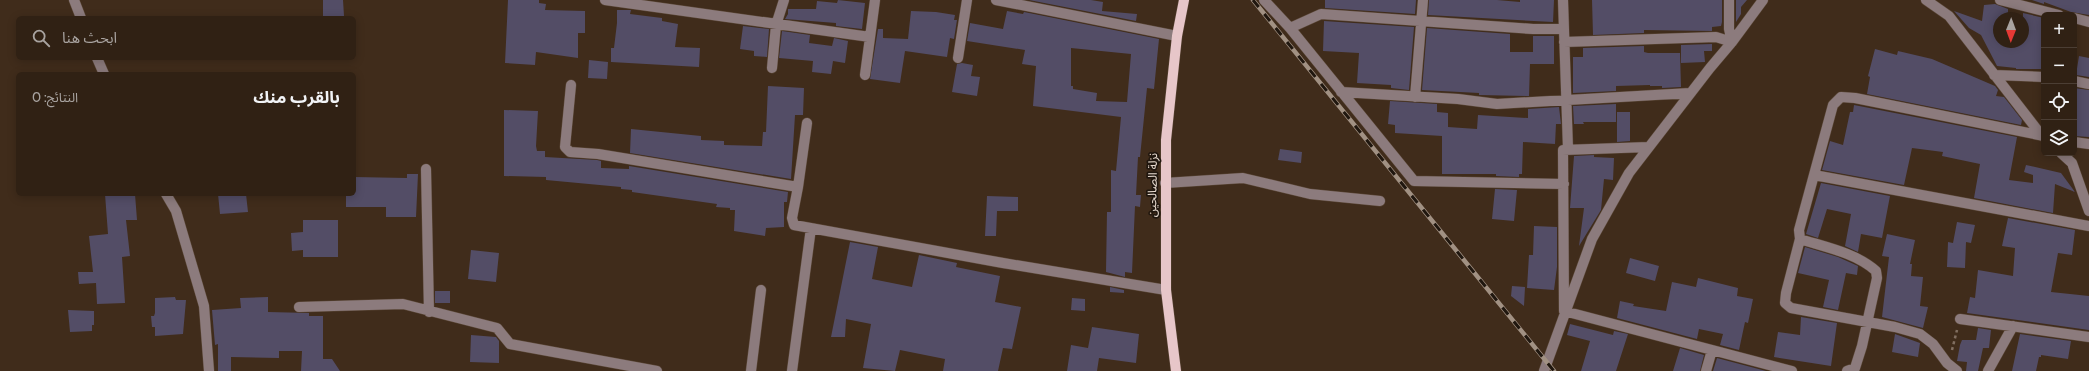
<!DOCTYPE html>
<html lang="ar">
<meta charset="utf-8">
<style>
body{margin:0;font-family:Cabin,"Noto Sans Arabic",sans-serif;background:#38291d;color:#f1f3f6;direction:rtl}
.controls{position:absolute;right:12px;top:12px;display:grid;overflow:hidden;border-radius:6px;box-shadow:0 2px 10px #0003}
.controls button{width:36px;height:36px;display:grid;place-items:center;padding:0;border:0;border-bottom:1px solid #4b3e34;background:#302114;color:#f1f3f6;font:20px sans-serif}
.compass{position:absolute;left:1993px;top:12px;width:36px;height:36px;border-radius:50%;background:#302114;box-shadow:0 2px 10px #0003;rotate:181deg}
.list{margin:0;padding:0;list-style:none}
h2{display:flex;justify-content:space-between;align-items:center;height:52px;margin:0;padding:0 16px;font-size:17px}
h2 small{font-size:13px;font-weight:400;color:#a8a3a0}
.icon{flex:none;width:22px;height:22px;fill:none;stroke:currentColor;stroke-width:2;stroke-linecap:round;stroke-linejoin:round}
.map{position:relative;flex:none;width:2089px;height:371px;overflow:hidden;direction:ltr}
.search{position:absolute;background:#302114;box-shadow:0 2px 10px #0003;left:16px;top:16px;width:340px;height:44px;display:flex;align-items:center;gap:10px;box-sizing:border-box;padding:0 14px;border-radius:6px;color:#a8a3a0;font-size:15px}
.panel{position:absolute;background:#302114;box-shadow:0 2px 10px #0003;left:16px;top:72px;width:340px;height:124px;border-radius:6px;direction:rtl}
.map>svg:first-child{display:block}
.building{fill:#534d66;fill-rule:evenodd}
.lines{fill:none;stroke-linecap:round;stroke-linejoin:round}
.minor-casing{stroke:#5b4838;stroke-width:11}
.major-casing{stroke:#5b4838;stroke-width:11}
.path{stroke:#816f61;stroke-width:2.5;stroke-dasharray:3 3;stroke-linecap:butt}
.minor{stroke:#8c7b7d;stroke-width:10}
.major{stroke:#e7c6c9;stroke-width:10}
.rail-casing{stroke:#a19183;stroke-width:4.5}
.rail{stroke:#20170f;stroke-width:3;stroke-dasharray:9;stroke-linecap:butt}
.labels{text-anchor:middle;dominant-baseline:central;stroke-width:3.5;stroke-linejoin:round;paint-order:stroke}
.street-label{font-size:12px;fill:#e6d9ce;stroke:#20170f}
</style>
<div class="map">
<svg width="2089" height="371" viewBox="0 0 2089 371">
<rect width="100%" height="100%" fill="#402c1b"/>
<!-- building -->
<path class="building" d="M323 0H343L344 16 323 18Z
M508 0H539V3L546 4 545 10 585 11V33H578V58L536 52 535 65 505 63Z
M838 0 865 3 862 29 836 26V23L785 19 788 14V9H816L817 1 837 3Z
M1029 0H1091L1103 2 1102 11 1137 14 1136 21Z
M1325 0H1416L1415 14 1325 8Z
M1429 0H1497L1520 2V0H1554L1553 22 1428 15Z
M1592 0H1722V22L1721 26 1712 27V31L1644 30V33L1593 35Z
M1736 0H1747L1741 7V14L1736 22Z
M2032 0H2089V15L2071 12 2044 2V4Z
M1995 4 2008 9V18H1999V42H2023V13L2044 18V69H2016V68L1997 66 1981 35 1969 28 1954 11 1982 21 1984 5Z
M617 10H631L630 14 662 18V21L678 24 675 47 700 48 699 67 611 62V48H614L617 23Z
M911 11 936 12 955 15 954 20H957L954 39 950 38 947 57 905 51 900 83 870 79 878 29H883V38L908 39Z
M1007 11 1023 14 1024 12 1159 39 1154 89 1147 88 1140 157H1138L1136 195H1141L1140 207 1135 206 1132 273 1125 272V277L1106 272 1107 212H1111V170L1116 171 1121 117 1033 106 1036 66 1022 64 1025 50 967 41 970 23 1003 29ZM1071 48 1131 54 1127 102 1096 101 1097 93 1073 89V86H1071Z
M1324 21 1414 27 1409 90 1391 88V85L1357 83 1359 53 1323 51Z
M743 26 769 29 767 57 754 56V51L740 49Z
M1427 28 1510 34V52H1533V36H1554V64H1530L1529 96 1479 95V93L1422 90Z
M782 31 810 35 809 43 832 46 834 38 848 41 845 63 833 61 831 74 812 72 813 61 779 58Z
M1712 44V51H1704L1705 62 1681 63V45Z
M1644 46V52L1648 53H1680L1681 87 1662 88V86H1650V85L1616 86V91L1573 93V57H1583V48Z
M1875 49 1897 55 1898 51 1932 59 1995 86 1998 90 1996 96 2004 97 2022 120 2021 125 1867 94 1870 77 1868 76Z
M2079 56 2089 58V77L2076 75Z
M589 60 608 62 607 79 588 78Z
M962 63 973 65 971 76 980 77 977 96 952 92 957 64Z
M768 86 804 88 803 115H795L791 179 630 153 631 129 701 136V140L724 141V145L762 146 763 132H766Z
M2074 88 2089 90V137L2074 136Z
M1390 101 1437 104V112L1448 113V127L1477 129 1478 115 1528 118V109L1559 107 1561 124H1556L1555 144 1523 142 1522 174H1519V177L1496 176V174H1442V136L1395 133V125L1388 124Z
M1616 104V122H1583L1584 124H1574L1573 106Z
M1854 105 2017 137 2009 180 2033 183V175L2024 172 2026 165 2061 173 2075 192 2055 184 2053 213 1974 198 1980 164 1942 156 1943 152 1912 148 1904 185 1822 170 1830 141 1843 145 1850 112H1853Z
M504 110 538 111 536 146 537 151H545V157L597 160 601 161V168L629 169V166L788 192 787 202H784V227L766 228 765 236 734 231 735 210H730V208L716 207 717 204 632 192V190L621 189V187L546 180V177L504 176Z
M1617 112H1630V141L1617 142Z
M1280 149 1302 152 1301 163 1278 160Z
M1594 155V157L1614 158 1613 180 1604 179 1601 210 1579 246 1584 208H1570L1574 156Z
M407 174H418L416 217H386V207H346V194H354V177L407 178Z
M1821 183 1890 196 1882 238 1861 234 1858 252 1845 246 1851 214 1827 209 1818 238 1806 234Z
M1495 189 1517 190 1514 221 1492 219Z
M105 194H135L137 220H126L130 256 122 257 125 303 97 304 96 283 79 284 78 272H93L89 236 108 234Z
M218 194H246L248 212 220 214Z
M987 196 1018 197V211H997L996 236H985Z
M2008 218 2075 230 2072 255 2058 253 2051 292 2089 296V330L1967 313 1970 297 1975 298 1978 270 2013 276 2015 248 2002 246Z
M303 220H338V257H303V250L292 251 291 233 303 232Z
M1957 222 1975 225 1971 243 1966 242 1965 268 1947 267 1948 242 1953 243Z
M1534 226 1557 227V267L1554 290 1527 288 1529 255H1533Z
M1887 234 1915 240 1910 264H1912L1911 276 1923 277 1920 306 1928 307 1923 328 1882 317 1889 257 1882 256Z
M850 242 878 247 872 279 912 287 919 255 957 263 956 267 1000 276 995 302 1021 307 1012 349 1003 348 998 371H943L945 359 900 350 895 371 863 368 871 324 846 319 845 337H831Z
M1805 247 1838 257 1858 266 1857 275 1846 273 1838 310 1823 307 1829 280 1798 273Z
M471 250 499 253 496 282 468 279Z
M1630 258 1659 266 1655 281 1626 273Z
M1698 278 1738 288 1737 296 1753 299 1748 323 1745 322 1739 350 1720 345 1723 334 1699 329 1697 339 1617 318 1620 301 1634 304 1633 306 1666 311 1672 282 1696 287Z
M1512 286 1525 287 1524 306 1511 296Z
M1110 287 1124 290V293L1110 292Z
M435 291H450V303H435Z
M175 297 176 300H186L183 334 155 336V327H152L151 316H154L155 313V298Z
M268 297V312L309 313V316H323V359H332L340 371H301L302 351H279V358L231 357V371H218V344L215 345 212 310 241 308 240 298Z
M1072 298 1085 299V311L1071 310Z
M68 310 94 311V325H92V331L70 332Z
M1801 317 1837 323 1831 366 1774 357 1778 332 1800 335Z
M1570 324 1613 335 1614 331 1628 334 1616 371H1581L1590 341 1567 335Z
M1092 327 1139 334 1136 363 1099 358 1097 371H1067L1071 345 1088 348Z
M1978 328 1991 330 1989 348H1983L1978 371H1966L1967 362 1957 361 1960 345 1962 340H1976Z
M1895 334 1920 343 1918 357 1892 352Z
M2020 334 2071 341 2068 359 2041 355V357H2039L2036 371H2012Z
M471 335 496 337 499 341V363L470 362Z
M1680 348 1704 355 1700 371H1673Z
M1717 358 1766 371H1713Z"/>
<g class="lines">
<!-- minor casing -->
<g class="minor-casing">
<path id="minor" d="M74 0 81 18
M605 0 870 37
M996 0 1177 36
M1264 0 1290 28 1414 181 1564 184
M1563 0 1568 149
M1729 0V29L1732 42
M1926 0 1949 16 2042 136
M2000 0 2059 15
M2074 18 2089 22
M1290 28 1321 14 1533 29H1564
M1564 42 1716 37 1732 42
M97 58 104 74
M958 58 967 0
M772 68 776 25 784 0
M865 75 875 0
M1994 75 2044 77
M2074 81 2089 84
M571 85 565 147 570 152 598 154 798 187 792 218 794 225 1003 263 1166 290
M1341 92 1458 99 1497 104 1690 93
M1415 97 1423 0
M2074 142 2089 144
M1649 147 1563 150 1564 311 1792 371
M2061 153 2072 163 2089 211
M426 169 429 312
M1814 175 2089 226
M1165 183 1243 178 1310 194 1380 201
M798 187 807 123
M166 194 176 211 204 306 209 371
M1800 239 1786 293 1785 303 1791 308 1895 327 1920 334 1933 344 1947 363 1957 371
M299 307 403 304 497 328 510 344 657 371
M1960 319 2089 337
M751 371 761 290
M792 371 811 228
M1544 371 1592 239 1629 173 1710 68 1732 42 1763 0
M1706 371 1712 350
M1847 371 1855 368 1862 346 1877 278 1876 271C1856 253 1825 247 1800 239L1799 230 1833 105 1841 97 1855 98 2044 136
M1988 371 2013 326"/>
</g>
<!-- major casing -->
<g class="major-casing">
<path id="major" d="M1176 371 1166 290V140L1177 36 1184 0"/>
</g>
<!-- path -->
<path class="path" d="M1952 350 1957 330"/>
<!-- minor -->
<use href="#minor" class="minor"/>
<!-- major -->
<use href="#major" class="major"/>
<!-- rail casing -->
<g class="rail-casing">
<path id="rail" d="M1253 0 1554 371"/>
</g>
<!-- rail -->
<use href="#rail" class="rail"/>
</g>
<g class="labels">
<!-- street labels -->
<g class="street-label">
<text transform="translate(1152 185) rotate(-89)">نزلة الصالحين</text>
</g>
</g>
</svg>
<div class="controls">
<button>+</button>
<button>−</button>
<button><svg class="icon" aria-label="locate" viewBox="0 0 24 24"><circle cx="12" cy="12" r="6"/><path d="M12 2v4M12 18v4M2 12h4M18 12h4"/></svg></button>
<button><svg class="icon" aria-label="layers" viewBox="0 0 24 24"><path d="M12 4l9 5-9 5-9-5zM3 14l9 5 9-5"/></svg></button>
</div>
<svg class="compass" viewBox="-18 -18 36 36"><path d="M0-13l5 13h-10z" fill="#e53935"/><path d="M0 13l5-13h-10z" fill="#a8a3a0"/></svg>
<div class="search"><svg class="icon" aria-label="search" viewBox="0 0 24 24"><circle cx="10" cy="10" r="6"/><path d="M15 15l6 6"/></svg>ابحث هنا</div>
<section class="panel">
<h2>بالقرب منك<small>النتائج: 0</small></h2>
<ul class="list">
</ul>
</section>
</div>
